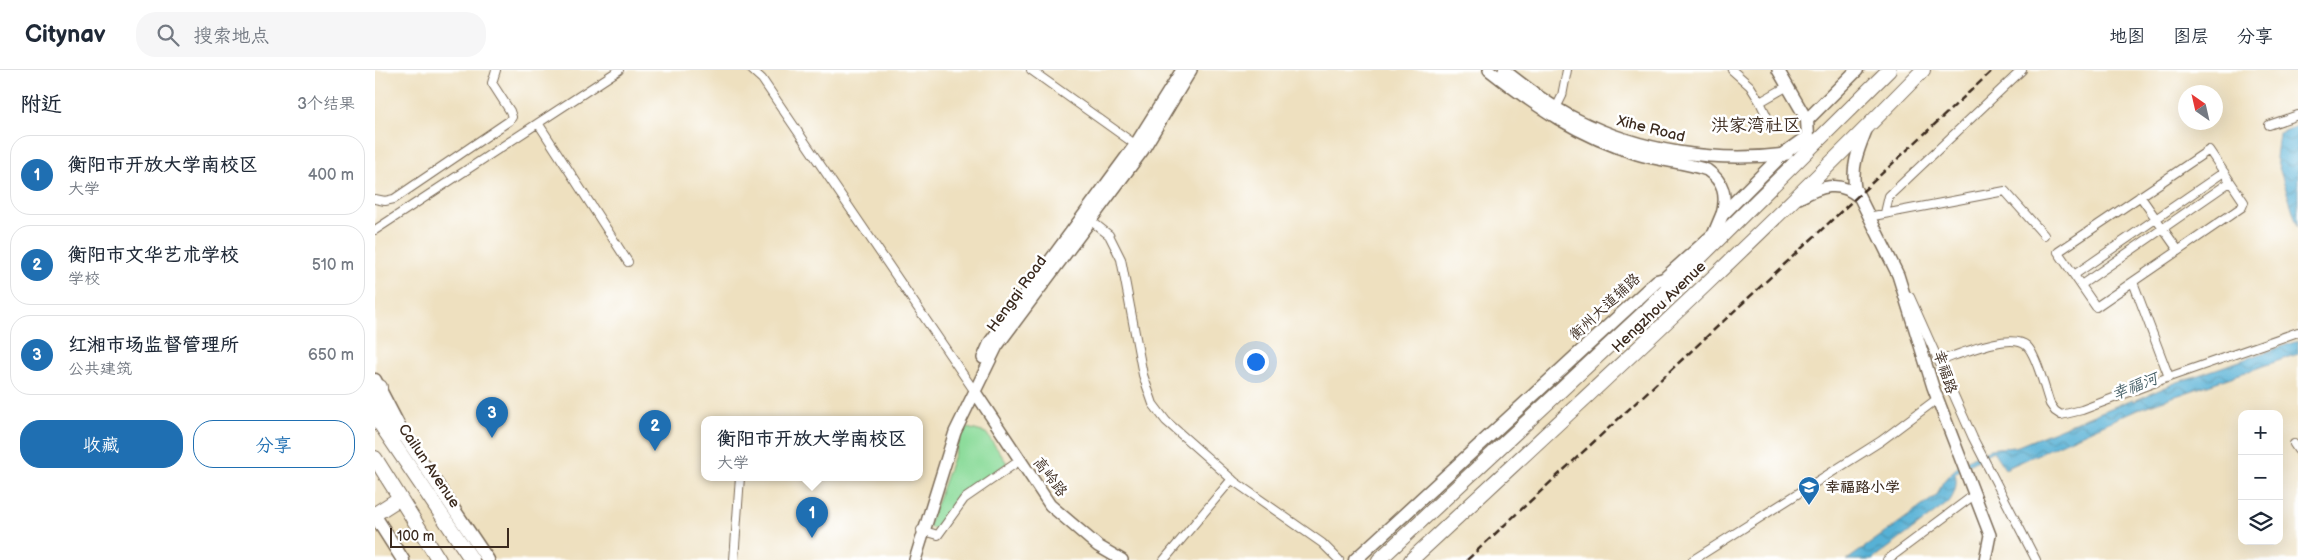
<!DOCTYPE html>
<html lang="zh">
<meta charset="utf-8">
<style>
body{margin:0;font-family:"Balsamiq Sans","LXGW WenKai TC",sans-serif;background:#f6f6f7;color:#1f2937}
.controls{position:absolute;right:15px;bottom:15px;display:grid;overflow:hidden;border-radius:10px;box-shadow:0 5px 20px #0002}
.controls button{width:45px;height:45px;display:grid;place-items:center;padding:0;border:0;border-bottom:1px solid #e0e1e3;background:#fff;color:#1f2937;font:25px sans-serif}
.compass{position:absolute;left:1803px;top:15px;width:45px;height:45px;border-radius:50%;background:#fff;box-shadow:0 5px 20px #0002;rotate:326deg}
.scale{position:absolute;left:15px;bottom:12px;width:119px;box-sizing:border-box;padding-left:5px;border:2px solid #3b2a1e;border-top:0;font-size:14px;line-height:18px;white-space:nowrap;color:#3b2a1e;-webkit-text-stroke:4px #fff;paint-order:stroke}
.you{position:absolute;left:880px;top:291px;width:18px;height:18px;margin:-12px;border:4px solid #fff;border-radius:50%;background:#1a73e8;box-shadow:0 0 0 8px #1a73e833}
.badge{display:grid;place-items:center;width:32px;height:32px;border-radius:50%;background:#1f6fb2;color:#fff;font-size:16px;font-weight:700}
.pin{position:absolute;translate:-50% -41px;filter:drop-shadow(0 1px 2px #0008)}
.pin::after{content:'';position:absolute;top:26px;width:18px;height:15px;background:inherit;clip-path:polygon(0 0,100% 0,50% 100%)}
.popup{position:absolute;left:326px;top:346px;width:222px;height:65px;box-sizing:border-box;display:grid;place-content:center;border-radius:10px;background:#fff;filter:drop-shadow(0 1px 4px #0005);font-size:16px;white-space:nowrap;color:#747a83}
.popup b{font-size:19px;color:#1f2937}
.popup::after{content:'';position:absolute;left:50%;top:100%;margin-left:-10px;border:10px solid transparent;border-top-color:#fff}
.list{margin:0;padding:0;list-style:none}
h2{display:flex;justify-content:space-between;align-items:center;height:65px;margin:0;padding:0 20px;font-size:21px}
h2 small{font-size:16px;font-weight:400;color:#747a83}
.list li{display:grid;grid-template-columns:32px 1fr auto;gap:15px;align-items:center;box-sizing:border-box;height:80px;margin:0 10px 10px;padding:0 10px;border:1px solid #e0e1e3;border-radius:20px}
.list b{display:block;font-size:19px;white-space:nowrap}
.list p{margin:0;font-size:16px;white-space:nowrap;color:#747a83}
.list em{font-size:16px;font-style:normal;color:#747a83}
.actions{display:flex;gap:10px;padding:15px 20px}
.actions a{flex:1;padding:11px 0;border:1px solid #1f6fb2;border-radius:20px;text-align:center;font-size:18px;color:#1f6fb2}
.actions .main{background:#1f6fb2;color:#fff}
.icon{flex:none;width:28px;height:28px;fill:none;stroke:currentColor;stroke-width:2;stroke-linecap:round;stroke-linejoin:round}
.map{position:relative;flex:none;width:1923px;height:490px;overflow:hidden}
header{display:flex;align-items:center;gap:30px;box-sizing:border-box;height:70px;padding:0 25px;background:#fff;border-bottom:1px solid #e0e1e3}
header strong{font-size:24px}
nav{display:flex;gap:28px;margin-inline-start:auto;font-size:18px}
.search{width:350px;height:45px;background:#f6f6f7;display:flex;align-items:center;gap:12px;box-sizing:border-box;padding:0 18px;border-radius:20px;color:#747a83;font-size:19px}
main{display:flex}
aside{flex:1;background:#fff}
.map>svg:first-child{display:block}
.grass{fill:#8ddc9b;stroke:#64835c}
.water{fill:url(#water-waves);stroke:#496e7a}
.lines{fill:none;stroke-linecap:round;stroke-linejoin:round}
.street-casing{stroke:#7a6a56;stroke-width:10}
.secondary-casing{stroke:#7a6a56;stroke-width:14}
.primary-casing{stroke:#7a6a56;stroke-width:15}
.highway-casing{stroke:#7a6a56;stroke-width:16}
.street{stroke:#fff;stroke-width:8}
.secondary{stroke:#fff;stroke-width:11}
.primary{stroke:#fff;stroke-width:12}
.highway{stroke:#fff;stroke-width:14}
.rail{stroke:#3b2a1e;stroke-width:2.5;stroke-dasharray:8 4;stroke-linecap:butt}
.labels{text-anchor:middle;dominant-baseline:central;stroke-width:5;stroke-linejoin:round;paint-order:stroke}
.street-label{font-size:15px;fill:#3b2a1e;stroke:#fff}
.poi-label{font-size:15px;font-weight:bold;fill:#3b2a1e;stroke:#fff;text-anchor:start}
.water-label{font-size:16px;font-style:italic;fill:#466067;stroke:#fff}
.quarter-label{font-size:18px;fill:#3b2a1e;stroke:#fff}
</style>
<header>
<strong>Citynav</strong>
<div class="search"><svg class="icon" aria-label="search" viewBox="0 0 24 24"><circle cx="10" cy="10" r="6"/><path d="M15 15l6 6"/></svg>搜索地点</div>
<nav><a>地图</a><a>图层</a><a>分享</a></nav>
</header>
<main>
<aside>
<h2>附近<small>3个结果</small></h2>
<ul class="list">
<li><span class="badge">1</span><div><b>衡阳市开放大学南校区</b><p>大学</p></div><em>400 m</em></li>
<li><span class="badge">2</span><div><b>衡阳市文华艺术学校</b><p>学校</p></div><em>510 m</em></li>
<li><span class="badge">3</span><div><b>红湘市场监督管理所</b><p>公共建筑</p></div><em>650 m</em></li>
</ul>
<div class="actions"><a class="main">收藏</a><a>分享</a></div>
</aside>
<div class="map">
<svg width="1923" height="490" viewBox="0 0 1923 490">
<defs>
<pattern id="water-waves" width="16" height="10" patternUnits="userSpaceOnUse" patternTransform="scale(1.25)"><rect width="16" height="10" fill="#57b1d5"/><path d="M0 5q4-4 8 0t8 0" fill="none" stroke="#4990ac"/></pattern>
</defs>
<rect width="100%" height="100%" fill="#fff"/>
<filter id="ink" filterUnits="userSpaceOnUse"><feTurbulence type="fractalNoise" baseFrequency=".02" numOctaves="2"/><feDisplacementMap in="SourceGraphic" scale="10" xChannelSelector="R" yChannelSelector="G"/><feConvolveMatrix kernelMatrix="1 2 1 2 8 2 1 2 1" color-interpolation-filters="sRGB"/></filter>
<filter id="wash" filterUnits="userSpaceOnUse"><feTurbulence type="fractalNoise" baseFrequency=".0096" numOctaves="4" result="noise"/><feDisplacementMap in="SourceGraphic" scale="20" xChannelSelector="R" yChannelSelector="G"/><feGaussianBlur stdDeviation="1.12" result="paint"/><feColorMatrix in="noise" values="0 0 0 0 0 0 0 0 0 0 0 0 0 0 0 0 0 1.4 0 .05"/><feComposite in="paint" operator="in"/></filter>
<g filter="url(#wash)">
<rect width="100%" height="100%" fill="#eee0bf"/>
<!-- grass -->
<path class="grass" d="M589 357 611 363 632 393 588 424 562 459 553 457Z"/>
<!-- water -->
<path class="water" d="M1923 56V157L1901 88 1904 63Z
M1923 271V284L1763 339 1630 399 1618 381 1616 382 1580 403C1583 414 1580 425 1573 433L1497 490H1472L1561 426C1565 421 1565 416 1568 412 1577 399 1598 385 1613 380 1624 376 1634 379 1643 376L1758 329 1759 331 1800 313Z"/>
</g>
<g filter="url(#ink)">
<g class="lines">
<!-- street casing -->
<g class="street-casing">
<path id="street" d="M377 0 387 9 600 322
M656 0 764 77
M1357 0 1375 16 1385 32 1413 16
M1385 32 1397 57
M1181 38 1187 26 1192 0
M163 53 253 192
M1894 55 1923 45
M1834 80 1869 132 1867 137 1721 237 1683 182Z
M1765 126 1803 180
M0 129 10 131 19 129 134 51 137 47 135 41 117 13 121 0
M1510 143 1514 126 1647 0
M1493 147 1630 121 1669 165
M715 150 734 165 746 189 768 305 778 334 791 351 860 412 947 473 964 490
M0 160 244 0
M1699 205 1849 102
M1758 212 1794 307
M1706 215 1855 112
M1535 227 1598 368 1661 490
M1564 291C1583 285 1636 261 1652 276 1662 286 1670 320 1675 334L1680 341 1686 345 1707 340 1794 307 1923 262
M1919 374 1923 380
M546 460 563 465 589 429 644 391
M359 490 365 407
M789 490 857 409
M1318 490 1506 371 1562 329
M1512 490 1599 425"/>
</g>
<!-- secondary casing -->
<g class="secondary-casing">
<path id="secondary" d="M1114 0C1161 37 1204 66 1262 84 1285 91 1310 92 1332 100 1349 112 1352 125 1347 145
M1129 0C1152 18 1175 36 1201 49 1266 82 1341 93 1412 84
M1403 0 1432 50
M1492 58C1484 78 1476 95 1480 118L1523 205 1558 317 1615 465 1610 490
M1424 128C1445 117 1464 109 1484 127
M608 288 615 272 760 75 807 0
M600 322 675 435 723 476 747 490
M540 490 580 362 622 276 768 80 816 0"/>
</g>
<!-- primary casing -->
<g class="primary-casing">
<path id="primary" d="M0 310 28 364 113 490
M0 446 28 490
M980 490 1282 211 1289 209 1339 164 1347 145 1408 84 1433 66 1432 50 1482 0"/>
</g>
<!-- highway casing -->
<g class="highway-casing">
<path id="highway" d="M5 317V337L28 364
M0 346 97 490
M0 388 64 490
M0 444 25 428
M1004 490 1273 239 1514 0
M1036 490C1209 329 1383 170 1548 0"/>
</g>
<!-- street -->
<use href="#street" class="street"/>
<!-- secondary -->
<use href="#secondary" class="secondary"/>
<!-- primary -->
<use href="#primary" class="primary"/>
<!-- highway -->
<use href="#highway" class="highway"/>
<!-- rail -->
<path class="rail" d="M1092 490 1618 0"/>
</g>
</g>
<!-- icons -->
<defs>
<g id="school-pin" transform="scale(1.125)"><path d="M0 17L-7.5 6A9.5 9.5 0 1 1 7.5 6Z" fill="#1f6fb2" stroke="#fff"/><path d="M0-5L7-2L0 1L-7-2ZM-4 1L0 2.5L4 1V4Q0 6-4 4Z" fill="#fff"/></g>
</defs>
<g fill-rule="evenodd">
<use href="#school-pin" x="1434" y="417"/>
</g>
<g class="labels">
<!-- street labels -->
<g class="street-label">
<text transform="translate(1276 59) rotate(14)">Xihe Road</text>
<text transform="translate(642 224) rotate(-54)">Hengqi Road</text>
<text transform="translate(1230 237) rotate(-43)">衡州大道辅路</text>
<text transform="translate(1284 237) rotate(-44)">Hengzhou Avenue</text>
<text transform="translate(1570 302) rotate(72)">幸福路</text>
<text transform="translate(54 396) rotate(56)">Cailun Avenue</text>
<text transform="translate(675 407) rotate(53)">高岭路</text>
</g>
<!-- poi labels -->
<g class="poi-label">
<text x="1450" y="417">幸福路小学</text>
</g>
<!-- water labels -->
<g class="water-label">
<text transform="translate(1760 317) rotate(-21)">幸福河</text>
</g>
<!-- quarter labels -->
<g class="quarter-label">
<text x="1381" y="55">洪家湾社区</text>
</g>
</g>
</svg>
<div class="controls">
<button>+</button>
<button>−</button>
<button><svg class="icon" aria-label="layers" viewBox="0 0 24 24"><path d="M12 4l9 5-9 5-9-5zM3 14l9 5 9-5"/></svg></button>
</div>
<svg class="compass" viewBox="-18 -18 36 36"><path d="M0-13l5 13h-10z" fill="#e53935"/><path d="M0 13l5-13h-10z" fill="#747a83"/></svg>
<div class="scale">100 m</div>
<div class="you"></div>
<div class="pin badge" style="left:437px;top:468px">1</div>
<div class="popup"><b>衡阳市开放大学南校区</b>大学</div>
<div class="pin badge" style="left:280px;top:381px">2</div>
<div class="pin badge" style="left:117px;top:368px">3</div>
</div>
</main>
